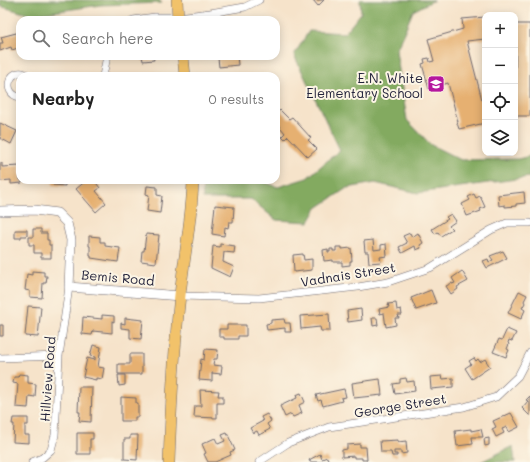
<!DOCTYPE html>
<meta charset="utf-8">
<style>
body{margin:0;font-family:Mali,sans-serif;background:#f2f2f2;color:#222}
.controls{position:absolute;right:12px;top:12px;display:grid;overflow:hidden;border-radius:8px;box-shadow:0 2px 10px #0003}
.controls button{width:36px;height:36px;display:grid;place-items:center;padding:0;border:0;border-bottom:1px solid #e0e0e0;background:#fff;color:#222;font:20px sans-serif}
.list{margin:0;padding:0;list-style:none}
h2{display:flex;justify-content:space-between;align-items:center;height:52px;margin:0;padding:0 16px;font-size:17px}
h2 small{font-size:13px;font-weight:400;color:#767676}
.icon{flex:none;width:22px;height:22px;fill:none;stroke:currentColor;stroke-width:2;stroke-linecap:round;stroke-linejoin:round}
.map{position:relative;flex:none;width:530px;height:462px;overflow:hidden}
.search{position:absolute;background:#fff;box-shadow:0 2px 10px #0003;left:16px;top:16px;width:264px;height:44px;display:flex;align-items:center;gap:10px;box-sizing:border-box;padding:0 14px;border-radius:12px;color:#767676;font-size:15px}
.panel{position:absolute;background:#fff;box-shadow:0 2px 10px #0003;left:16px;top:72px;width:264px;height:112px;border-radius:12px}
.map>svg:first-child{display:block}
.forest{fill:#83aa60;stroke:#52664e}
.building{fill:#e6b071}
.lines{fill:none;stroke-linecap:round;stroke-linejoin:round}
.minor-casing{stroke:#6c666d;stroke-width:8}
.tertiary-casing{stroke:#6c666d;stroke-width:10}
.primary-casing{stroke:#6c666d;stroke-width:12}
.minor{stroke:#fff;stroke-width:7}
.tertiary{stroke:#fff;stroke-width:9}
.primary{stroke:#f2c26a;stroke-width:11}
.labels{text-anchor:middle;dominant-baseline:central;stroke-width:4;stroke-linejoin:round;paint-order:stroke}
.poi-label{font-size:13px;fill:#22223b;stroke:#fcf5e5;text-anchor:end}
.street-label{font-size:13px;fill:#22223b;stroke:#fcf5e5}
</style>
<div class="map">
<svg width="530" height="462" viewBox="0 0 530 462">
<rect width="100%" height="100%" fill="#fcf5e5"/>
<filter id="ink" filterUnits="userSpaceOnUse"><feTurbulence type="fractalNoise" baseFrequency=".025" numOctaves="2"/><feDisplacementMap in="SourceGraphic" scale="8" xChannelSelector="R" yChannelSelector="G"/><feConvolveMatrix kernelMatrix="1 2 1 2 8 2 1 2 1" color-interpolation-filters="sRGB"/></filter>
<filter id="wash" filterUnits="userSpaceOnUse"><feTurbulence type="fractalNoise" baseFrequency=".012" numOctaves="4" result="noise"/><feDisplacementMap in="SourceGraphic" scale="16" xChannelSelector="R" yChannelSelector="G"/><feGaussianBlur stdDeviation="0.9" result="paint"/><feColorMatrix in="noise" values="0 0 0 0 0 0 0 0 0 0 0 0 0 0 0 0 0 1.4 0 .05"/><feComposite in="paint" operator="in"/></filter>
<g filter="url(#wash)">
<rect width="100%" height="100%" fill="#f6e3ca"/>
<!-- forest -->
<path class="forest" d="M0 0H159L162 3 101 5 31 15 0 6Z
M360 0H434L413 11 396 51 407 120 431 145 461 160 518 159 530 156V177L418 193 375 183 347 188 317 208 309 222 276 220 251 199H203L202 180H258L278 187 307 178 340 150 294 55 309 31 345 33 361 13Z
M513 446 515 462H481Z"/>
<g id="blocks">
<!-- building -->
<path class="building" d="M313 0H324L318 6Z
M485 17V39L467 41 482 100H485V123L459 129 457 123 458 122 448 83 429 89 422 64 425 63 424 59 429 58 430 62 434 61 428 39 463 29 462 19Z
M516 24H530V116H515Z
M20 32V49L18 50V48L12 50 11 47 0 51V43H3L1 37Z
M142 56H153L154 60 143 61Z
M221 56H237L238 65 219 67 218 58H222Z
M280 110 289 119 292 117 311 138 308 140 317 149 308 157 288 136 285 139 282 136 285 133 276 122V114Z
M0 123 17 131 11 144 0 138Z
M0 163H2V167L20 166V180H22V183L11 184V180L0 181Z
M51 180H65V186L53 185V182H51Z
M87 180H94L100 188 96 191 106 203 96 212 76 189Z
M147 186 157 187V195L162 196 160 213 147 211 149 195 146 194Z
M524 192 525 203 516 204V206L505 207V205L499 206 498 195Z
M474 194 476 198 480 196 485 207 480 209 481 211 467 216 462 204 470 200 468 197Z
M215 205 234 207 233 222H229L228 228 225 227 224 236 212 234Z
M451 214 456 221 449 226 452 229 441 236 438 232 435 234 432 229 448 219 446 217Z
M33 229H41V233H47V240H49V245H51V258H41V253H34V245H29V237H33Z
M15 230H27V236H21V238H15Z
M410 233 412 237 418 233 423 243 420 245 421 248 416 250 415 246 402 253 399 247 407 243 403 236Z
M146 234 159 235 156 263 141 261 142 251H144Z
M89 236 100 237V242H105V246L120 248 118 262 91 258V256H90V246H89Z
M373 240 374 250 381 249V245L386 244 387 256 380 257 381 262 369 263 368 252H365L364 241Z
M220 244 235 246 234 253 224 252 223 262 234 267 230 277 211 268 213 246 220 247Z
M336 247H342V249L351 248 352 261H350V265L342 266V262H333V260L324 261 323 250 328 249V252H330V249H333V251H336Z
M503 251 507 258 487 268 483 261 488 259 489 262 493 260 490 256Z
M303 254 304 260 312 259V270L294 272 293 255Z
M32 271 44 272V276H47L46 283H43L42 298 30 297V291L25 290 27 274 32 275Z
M462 271 468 281 457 287 458 289 451 294 446 286 452 283V284L455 283 452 278Z
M431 290 436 303 416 310 411 298Z
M519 291 527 295 524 301 525 303 522 308 525 310 521 319 508 313Z
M396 303 397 310 401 309 402 315H398L399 318H395L396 325 386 327 384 313 380 314 379 309 389 307 388 304Z
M28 306 41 307 38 337 25 336Z
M361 309 362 320 348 322 347 311Z
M329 314 330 331H321L320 327 301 329 300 316Z
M102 315 114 316V322L112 321V333L93 331 92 335 82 334 83 317 102 319Z
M125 318 143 320 141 339 130 338V329L121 328V323L125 324Z
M372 318H377L378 325 373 326Z
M284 319 285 323H290L291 332H285V328L267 330 266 324 271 323V320Z
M0 325H3V336H0Z
M227 325H246V336H238V339H224V337H219V329H227Z
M507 329 516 333 512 341 509 340 508 343 509 344 507 349 509 350 506 357 493 352 499 339 502 340Z
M93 345 101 347 98 367 104 368 102 379 96 378V380L83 377 87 358 95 360V357L90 356Z
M205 349 218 350 217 359H214L213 365 222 366 221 374 212 373V381L199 380 201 359 204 360Z
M130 354H142V374H118V364H130Z
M474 358 476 361 478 359 480 362 485 359 490 367 472 379 465 368 471 364 469 361Z
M19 374 28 375V383L36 384 35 397 29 396 28 408 16 407 18 384 13 383 14 377H18Z
M118 375H125V385L119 386Z
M442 376 443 379 453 378V387L431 389 430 377Z
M406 378 407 382 414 381 415 391 395 394 393 384 400 383V379Z
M380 379 382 395 354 398 352 383Z
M79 387H92L91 422 79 421 80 412H78Z
M344 389 346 397 341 398 342 401 323 406 321 400 318 401 316 395Z
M200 390 219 391 218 396H223V403H217V418L194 417 195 406H201Z
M301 393 305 402 299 405 302 413 293 417 291 414 285 417 280 406 297 398 296 395Z
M530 396V416L522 408 528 401 526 400Z
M121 397 136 398V403H138V417H135V421H121Z
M511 413 519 427 509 432 507 427 502 429 504 433 496 437 492 429 496 427 493 421Z
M267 414 271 421 267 424 270 429 259 435 257 431 253 433 250 428 263 421 261 417Z
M13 418H28V425H25V435H29V443L13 442 14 424H12Z
M471 429V431L481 429 483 437H472L473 444 457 446 455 431Z
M77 433H93V439H90V454H77Z
M227 433 235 450 230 452 231 455 215 462H208L204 454 206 453 202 444 215 438 218 444 225 441 222 435Z
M130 435H138L137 460 124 459V439H130Z
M489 438V445L485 446 484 439Z
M398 440V442L406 441 407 453 401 454V451H394V454H397V456H392L391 452H381L380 441Z
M360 444V447H366L367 460H362V458H354V456L342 457V450L347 449V445Z
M320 454 322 459 327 457 329 462H310L309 460Z"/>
</g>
</g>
<g filter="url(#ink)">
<use href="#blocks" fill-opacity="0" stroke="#6c666d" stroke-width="1"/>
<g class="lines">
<!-- minor casing -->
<g class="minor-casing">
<path id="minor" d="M133 20 155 17H178L210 13 245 7 259 0
M103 76 107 56
M20 97C0 94 10 63 29 76
M180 296 259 298 358 287 388 282 430 268 491 230 507 223H530
M0 358 59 356
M32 462 42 458 51 450 55 435 59 356 69 287
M259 462 288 443 329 427 464 407 496 397 518 376 530 353"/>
</g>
<!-- tertiary casing -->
<g class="tertiary-casing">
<path id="tertiary" d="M0 211 35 210 57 213 67 223 71 240 69 287 180 296"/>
</g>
<!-- primary casing -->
<g class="primary-casing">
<path id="primary" d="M177 0 178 20
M183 56 185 76
M169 462C171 406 174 350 180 295 184 257 192 218 193 180"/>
</g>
<!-- minor -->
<use href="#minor" class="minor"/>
<!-- tertiary -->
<use href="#tertiary" class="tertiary"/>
<!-- primary -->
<use href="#primary" class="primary"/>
</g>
</g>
<!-- icons -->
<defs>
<g id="school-square" transform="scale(0.9)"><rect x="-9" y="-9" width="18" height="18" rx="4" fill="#b5179e" stroke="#fcf5e5"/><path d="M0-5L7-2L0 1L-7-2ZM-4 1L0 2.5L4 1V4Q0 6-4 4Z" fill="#fff"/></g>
</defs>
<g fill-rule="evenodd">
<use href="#school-square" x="436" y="84"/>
</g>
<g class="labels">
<!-- poi labels -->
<g class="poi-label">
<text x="423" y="77">E.N. White<tspan x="423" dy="15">Elementary School</tspan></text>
</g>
<!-- street labels -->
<g class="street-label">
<text transform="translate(348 274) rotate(-9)">Vadnais Street</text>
<text transform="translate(118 277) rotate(5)">Bemis Road</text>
<text transform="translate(47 379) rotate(-86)">Hillview Road</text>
<text transform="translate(400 405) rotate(-9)">George Street</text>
</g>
</g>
</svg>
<div class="controls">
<button>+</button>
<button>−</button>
<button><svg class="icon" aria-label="locate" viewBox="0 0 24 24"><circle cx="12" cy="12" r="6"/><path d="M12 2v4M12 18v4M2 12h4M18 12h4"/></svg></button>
<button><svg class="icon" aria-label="layers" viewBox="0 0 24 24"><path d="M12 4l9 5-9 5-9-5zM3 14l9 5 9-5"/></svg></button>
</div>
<div class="search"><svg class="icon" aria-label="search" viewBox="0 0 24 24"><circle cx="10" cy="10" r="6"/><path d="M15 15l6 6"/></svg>Search here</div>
<section class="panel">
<h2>Nearby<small>0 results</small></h2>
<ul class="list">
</ul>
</section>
</div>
